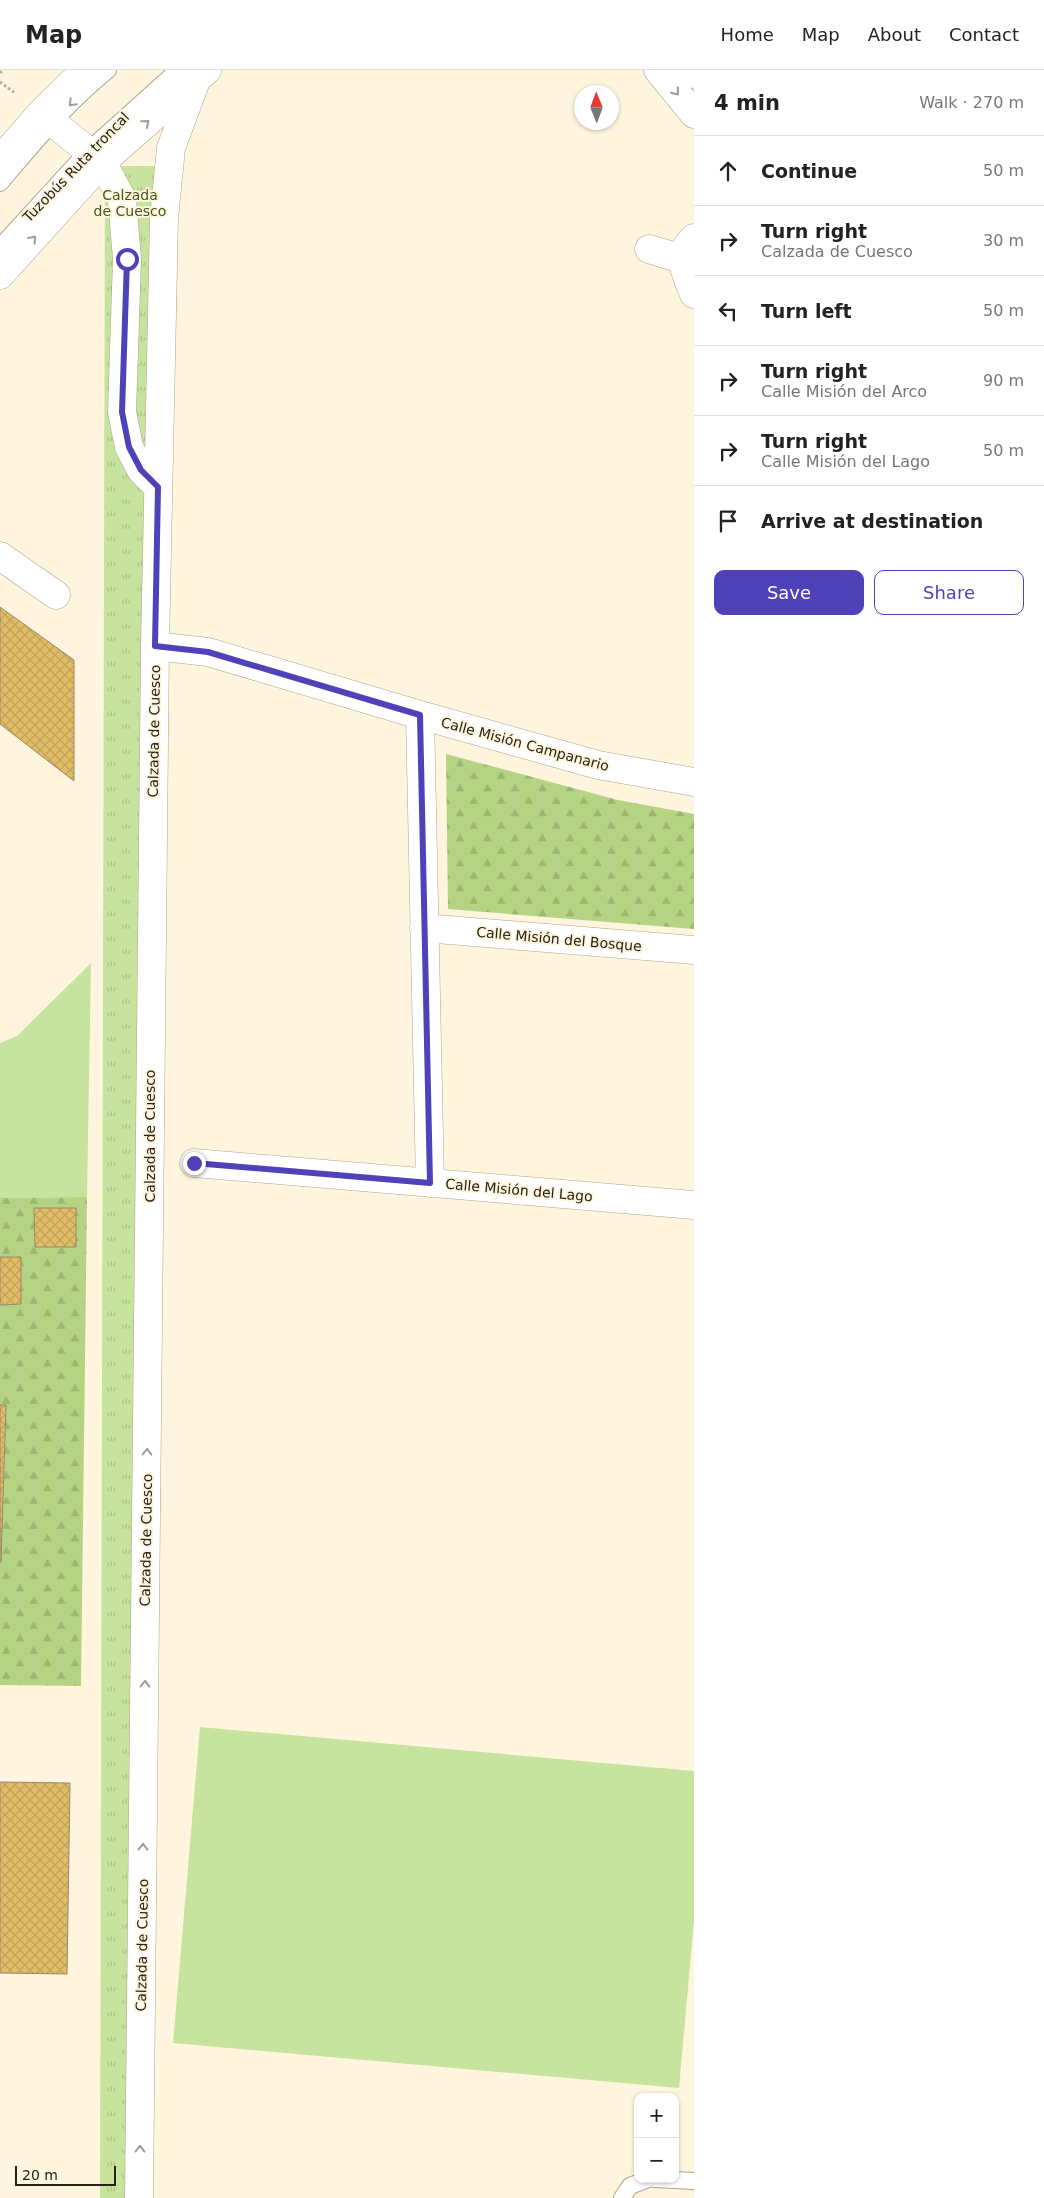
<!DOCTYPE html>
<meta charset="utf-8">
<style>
body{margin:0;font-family:"DejaVu Sans",sans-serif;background:#f6f6f6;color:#222}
.controls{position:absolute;right:15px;bottom:15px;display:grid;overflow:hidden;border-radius:10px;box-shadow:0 1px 4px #0004}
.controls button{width:45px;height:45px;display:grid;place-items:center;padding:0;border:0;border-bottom:1px solid #e0e0e0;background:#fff;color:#222;font:25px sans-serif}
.compass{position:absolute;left:574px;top:15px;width:45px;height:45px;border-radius:50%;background:#fff;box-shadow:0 1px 4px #0004;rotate:359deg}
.scale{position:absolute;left:15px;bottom:12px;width:101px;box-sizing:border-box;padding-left:5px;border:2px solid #262217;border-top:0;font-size:14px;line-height:18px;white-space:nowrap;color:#262217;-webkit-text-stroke:4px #fff5de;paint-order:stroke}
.stop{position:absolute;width:15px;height:15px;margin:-11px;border:4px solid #4f41b8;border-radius:50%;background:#fff}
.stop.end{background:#4f41b8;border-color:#fff;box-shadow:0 1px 5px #0008}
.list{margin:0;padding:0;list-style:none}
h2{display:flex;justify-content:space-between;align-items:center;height:65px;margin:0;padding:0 20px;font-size:21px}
h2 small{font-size:16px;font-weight:400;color:#767676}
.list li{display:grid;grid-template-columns:32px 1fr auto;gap:15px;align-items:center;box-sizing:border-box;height:70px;padding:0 20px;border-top:1px solid #e0e0e0}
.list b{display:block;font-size:19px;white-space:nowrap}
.list p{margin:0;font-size:16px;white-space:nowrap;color:#767676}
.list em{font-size:16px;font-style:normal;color:#767676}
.actions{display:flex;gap:10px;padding:15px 20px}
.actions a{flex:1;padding:11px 0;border:1px solid #4f41b8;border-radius:10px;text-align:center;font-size:18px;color:#4f41b8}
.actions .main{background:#4f41b8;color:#fff}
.icon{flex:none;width:28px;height:28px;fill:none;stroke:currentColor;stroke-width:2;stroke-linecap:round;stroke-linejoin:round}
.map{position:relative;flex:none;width:694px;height:2128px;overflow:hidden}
header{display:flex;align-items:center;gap:30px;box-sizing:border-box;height:70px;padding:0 25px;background:#fff;border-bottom:1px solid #e0e0e0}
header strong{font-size:24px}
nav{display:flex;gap:28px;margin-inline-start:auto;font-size:18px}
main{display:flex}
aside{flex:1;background:#fff}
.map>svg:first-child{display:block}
.grass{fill:#c7e49e}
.forest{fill:url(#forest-firs);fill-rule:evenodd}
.park{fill:url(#park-tufts)}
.building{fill:url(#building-cross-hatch);stroke:#94886e}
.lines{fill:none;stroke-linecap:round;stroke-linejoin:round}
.lane-casing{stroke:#afa388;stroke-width:18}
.street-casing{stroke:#afa388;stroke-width:29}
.primary-casing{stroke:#afa388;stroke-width:29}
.path{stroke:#b4ac9a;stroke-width:3;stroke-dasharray:2.5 2.5;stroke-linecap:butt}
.lane{stroke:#fff;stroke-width:16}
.street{stroke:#fff;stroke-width:28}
.primary{stroke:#fff;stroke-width:28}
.oneway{stroke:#9d9c97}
.route{stroke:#4f41b8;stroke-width:6}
.labels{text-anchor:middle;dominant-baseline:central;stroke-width:4;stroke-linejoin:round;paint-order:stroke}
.street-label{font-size:14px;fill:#262217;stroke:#fff5de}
.park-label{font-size:14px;fill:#42571e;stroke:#fff5de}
</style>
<header>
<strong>Map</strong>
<nav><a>Home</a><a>Map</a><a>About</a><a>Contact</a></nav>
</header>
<main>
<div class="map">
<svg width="694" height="2128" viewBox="0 0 694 2128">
<defs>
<pattern id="forest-firs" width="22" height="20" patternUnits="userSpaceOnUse" patternTransform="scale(1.25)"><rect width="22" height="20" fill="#b4d483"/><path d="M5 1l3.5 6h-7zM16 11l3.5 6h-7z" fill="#9bb670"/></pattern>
<pattern id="park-tufts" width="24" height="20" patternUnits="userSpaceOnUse" patternTransform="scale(1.25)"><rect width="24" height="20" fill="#c7e49e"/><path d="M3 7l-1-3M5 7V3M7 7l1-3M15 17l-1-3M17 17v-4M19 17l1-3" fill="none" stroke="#abc387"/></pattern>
<pattern id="building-cross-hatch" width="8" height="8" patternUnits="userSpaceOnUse" patternTransform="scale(1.25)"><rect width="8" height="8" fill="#e2bd68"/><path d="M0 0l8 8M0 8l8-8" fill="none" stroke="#c2a259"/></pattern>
</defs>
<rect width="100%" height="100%" fill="#fff5de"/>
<!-- grass -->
<path class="grass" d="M91 893 87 1127 0 1128V973L17 966Z
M200 1657 694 1701V1851L679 2018 173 1973Z"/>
<!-- forest -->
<path class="forest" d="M446 684 618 730 694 744V859L448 839Z
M87 1127 81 1616 0 1615V1492L6 1335H0V1235L21 1234V1188L0 1187V1128ZM34 1138H76V1177H35Z"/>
<!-- park -->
<path class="park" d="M105 96H156L136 2128H100Z"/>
<!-- building -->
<path class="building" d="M0 537 74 590V711L0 654Z
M34 1138H76V1177H35Z
M0 1187H21V1234L0 1235Z
M0 1335H6L1 1492H0Z
M0 1712 70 1713 67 1904 0 1903Z"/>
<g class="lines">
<!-- lane casing -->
<g class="lane-casing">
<path id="lane" d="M0 113C34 73 67 33 108 0
M0 177 88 81 178 0
M654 2109 694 2111
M622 2128 630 2116 648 2109"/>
</g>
<!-- street casing -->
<g class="street-casing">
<path id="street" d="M658 0 694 44
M690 0 694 4
M694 168C675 184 686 206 694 224
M649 179 682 189
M0 486 56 525
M155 576 208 582 420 645 598 695 694 712
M420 645 430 1113
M424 858 694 880
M194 1093 694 1135
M139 2128 155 576 164 148 171 78 197 8"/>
</g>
<!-- primary casing -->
<g class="primary-casing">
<path id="primary" d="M41 43 102 92 122 129 127 189 122 342 129 377 141 400 158 417
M0 90 41 43 85 0
M0 205 102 92 207 0"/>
</g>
<!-- path -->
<path class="path" d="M0 3 3 0
M0 12 15 23"/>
<!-- lane -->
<use href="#lane" class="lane"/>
<!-- street -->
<use href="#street" class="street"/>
<!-- primary -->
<use href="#primary" class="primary"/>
</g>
<!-- one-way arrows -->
<defs><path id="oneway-chevron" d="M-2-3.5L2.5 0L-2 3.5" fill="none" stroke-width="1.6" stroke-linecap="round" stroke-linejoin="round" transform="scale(1.25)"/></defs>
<g class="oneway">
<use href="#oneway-chevron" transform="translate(676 22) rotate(51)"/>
<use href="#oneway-chevron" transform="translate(72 33) rotate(135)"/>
<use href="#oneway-chevron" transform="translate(146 53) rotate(-41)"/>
<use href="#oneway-chevron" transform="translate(33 169) rotate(-48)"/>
<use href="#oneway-chevron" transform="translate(147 1382) rotate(-89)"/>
<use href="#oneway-chevron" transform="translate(145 1614) rotate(-89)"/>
<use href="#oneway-chevron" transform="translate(143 1777) rotate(-89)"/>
<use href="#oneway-chevron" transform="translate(140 2079) rotate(-89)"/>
</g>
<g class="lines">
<!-- route -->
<path class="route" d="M127 189 122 342 129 377 141 400 158 417 155 576 208 582 420 645 430 1113 194 1093"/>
</g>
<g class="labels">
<!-- street labels -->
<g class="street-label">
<text transform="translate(76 97) rotate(-46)">Tuzobús Ruta troncal</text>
<text transform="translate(154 661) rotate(-89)">Calzada de Cuesco</text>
<text transform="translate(525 674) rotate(15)">Calle Misión Campanario</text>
<text transform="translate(559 869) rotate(5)">Calle Misión del Bosque</text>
<text transform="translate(150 1066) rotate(-90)">Calzada de Cuesco</text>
<text transform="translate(519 1120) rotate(5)">Calle Misión del Lago</text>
<text transform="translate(146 1470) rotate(-89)">Calzada de Cuesco</text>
<text transform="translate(142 1875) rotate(-89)">Calzada de Cuesco</text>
</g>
<!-- park labels -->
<g class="park-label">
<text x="130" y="125">Calzada<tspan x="130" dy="16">de Cuesco</tspan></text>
</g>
</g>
</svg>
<div class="controls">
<button>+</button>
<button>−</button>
</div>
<svg class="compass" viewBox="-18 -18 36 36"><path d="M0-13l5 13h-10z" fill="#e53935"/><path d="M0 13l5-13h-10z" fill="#767676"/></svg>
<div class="scale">20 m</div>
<div class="stop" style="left:127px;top:189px"></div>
<div class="stop end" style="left:194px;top:1093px"></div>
</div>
<aside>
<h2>4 min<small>Walk · 270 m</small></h2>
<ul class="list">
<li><svg class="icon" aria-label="ahead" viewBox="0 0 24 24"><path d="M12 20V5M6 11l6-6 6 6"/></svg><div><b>Continue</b></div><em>50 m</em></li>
<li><svg class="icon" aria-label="right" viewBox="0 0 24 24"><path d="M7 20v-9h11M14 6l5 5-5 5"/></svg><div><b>Turn right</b><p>Calzada de Cuesco</p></div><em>30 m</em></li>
<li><svg class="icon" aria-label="left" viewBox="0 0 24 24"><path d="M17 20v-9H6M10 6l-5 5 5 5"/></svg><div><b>Turn left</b></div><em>50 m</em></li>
<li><svg class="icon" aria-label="right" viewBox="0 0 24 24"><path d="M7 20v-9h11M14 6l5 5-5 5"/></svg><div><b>Turn right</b><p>Calle Misión del Arco</p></div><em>90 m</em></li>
<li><svg class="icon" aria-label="right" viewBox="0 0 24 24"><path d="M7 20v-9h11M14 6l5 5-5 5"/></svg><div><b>Turn right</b><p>Calle Misión del Lago</p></div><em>50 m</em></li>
<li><svg class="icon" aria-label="arrive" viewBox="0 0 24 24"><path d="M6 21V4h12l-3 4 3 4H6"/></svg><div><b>Arrive at destination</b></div></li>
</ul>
<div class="actions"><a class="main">Save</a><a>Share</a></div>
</aside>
</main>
